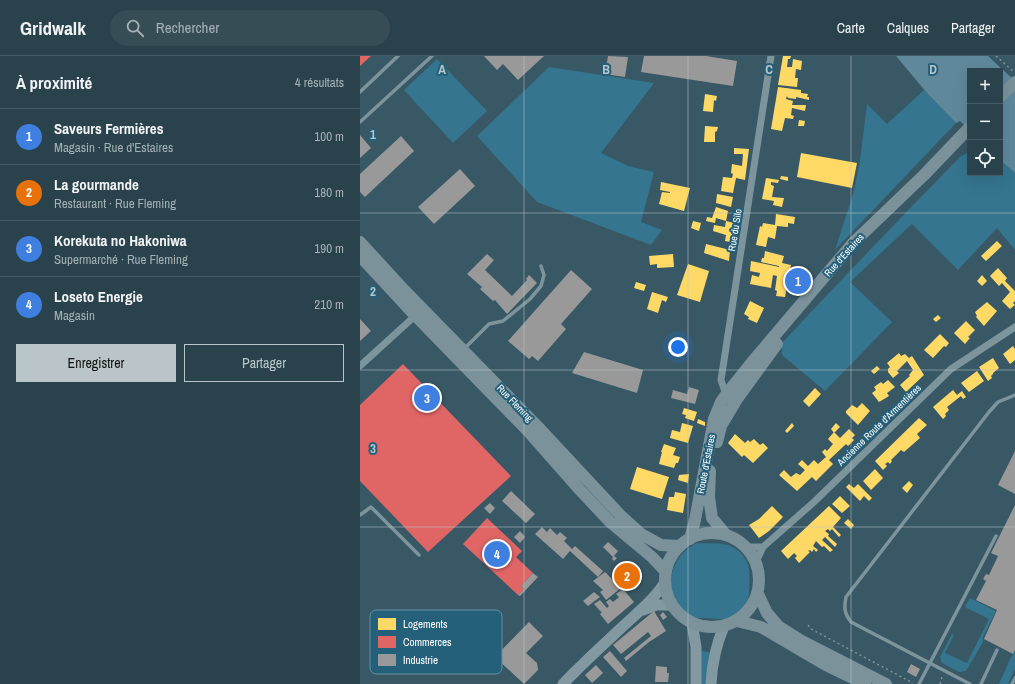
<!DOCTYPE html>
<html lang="fr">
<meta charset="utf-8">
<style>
body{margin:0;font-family:"Archivo Narrow",sans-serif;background:#364d56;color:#f1f3f6}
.controls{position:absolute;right:12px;top:12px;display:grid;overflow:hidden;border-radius:0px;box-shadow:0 4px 16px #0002}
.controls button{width:36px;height:36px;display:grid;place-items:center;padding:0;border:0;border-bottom:1px solid #465b64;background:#2a424c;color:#f1f3f6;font:20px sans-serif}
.you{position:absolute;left:318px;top:291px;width:14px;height:14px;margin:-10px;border:3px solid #fff;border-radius:50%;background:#1a73e8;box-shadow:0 0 0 6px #1a73e833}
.badge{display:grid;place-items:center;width:26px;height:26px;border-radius:50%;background:#b9c5c9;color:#fff;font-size:13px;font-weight:700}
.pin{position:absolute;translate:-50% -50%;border:2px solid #fff;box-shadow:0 1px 4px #0006}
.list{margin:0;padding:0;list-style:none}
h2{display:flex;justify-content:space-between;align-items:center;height:52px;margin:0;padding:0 16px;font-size:17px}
h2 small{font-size:13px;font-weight:400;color:#a5b0b5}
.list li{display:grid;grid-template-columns:26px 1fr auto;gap:12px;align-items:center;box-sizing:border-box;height:56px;padding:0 16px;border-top:1px solid #465b64}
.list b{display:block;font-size:15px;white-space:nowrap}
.list p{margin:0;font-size:13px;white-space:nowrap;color:#a5b0b5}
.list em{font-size:13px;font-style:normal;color:#a5b0b5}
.actions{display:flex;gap:8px;padding:12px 16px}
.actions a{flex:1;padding:9px 0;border:1px solid #b9c5c9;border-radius:0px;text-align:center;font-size:14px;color:#b9c5c9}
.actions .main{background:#b9c5c9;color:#111}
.icon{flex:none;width:22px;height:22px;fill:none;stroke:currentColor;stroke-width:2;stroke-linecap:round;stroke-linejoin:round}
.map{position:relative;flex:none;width:655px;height:628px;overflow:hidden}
header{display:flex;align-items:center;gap:24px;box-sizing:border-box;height:56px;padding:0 20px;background:#2a424c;border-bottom:1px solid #465b64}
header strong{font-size:19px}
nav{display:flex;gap:22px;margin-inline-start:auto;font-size:14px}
.search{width:280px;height:36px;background:#364d56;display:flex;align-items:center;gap:10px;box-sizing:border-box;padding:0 14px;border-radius:22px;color:#a5b0b5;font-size:15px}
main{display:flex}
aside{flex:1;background:#2a424c}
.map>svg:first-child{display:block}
.green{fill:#35758f}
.water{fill:#5f899b}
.homes{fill:#ffd966}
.shops{fill:#e06666}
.industry{fill:#999}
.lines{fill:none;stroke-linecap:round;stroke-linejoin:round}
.path{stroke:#7c949c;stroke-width:1.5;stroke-dasharray:2 3;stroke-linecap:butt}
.lane{stroke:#7c949c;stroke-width:3.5}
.street{stroke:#7c949c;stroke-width:7}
.secondary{stroke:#8399a1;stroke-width:11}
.primary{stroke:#7b929b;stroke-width:12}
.grid{fill:none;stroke:#b9c5c9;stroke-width:1;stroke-opacity:0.55}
.labels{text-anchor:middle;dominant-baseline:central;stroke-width:4;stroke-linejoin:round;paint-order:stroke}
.street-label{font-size:10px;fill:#fff;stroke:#246079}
.key{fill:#246079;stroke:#6690a1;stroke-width:1}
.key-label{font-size:11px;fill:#fff}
.grid-label{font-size:13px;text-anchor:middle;font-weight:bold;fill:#b9c5c9;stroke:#246079;stroke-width:4;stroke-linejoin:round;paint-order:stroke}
</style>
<header>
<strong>Gridwalk</strong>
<div class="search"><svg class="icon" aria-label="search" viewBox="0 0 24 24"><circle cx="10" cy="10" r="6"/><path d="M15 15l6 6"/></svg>Rechercher</div>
<nav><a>Carte</a><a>Calques</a><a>Partager</a></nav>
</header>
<main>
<aside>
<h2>À proximité<small>4 résultats</small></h2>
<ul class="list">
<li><span class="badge" style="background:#3f7fe0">1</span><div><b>Saveurs Fermières</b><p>Magasin · Rue d'Estaires</p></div><em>100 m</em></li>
<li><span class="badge" style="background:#e8710a">2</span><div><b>La gourmande</b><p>Restaurant · Rue Fleming</p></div><em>180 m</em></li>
<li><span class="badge" style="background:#3f7fe0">3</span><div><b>Korekuta no Hakoniwa</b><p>Supermarché · Rue Fleming</p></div><em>190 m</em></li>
<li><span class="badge" style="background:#3f7fe0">4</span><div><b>Loseto Energie</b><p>Magasin</p></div><em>210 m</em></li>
</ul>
<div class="actions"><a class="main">Enregistrer</a><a>Partager</a></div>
</aside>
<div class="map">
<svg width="655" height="628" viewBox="0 0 655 628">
<rect width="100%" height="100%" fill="#385865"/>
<!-- green -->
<path class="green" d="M77 3 127 55 93 87 44 34Z
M189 11 294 27 241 97 268 110 294 116 281 166 302 174 291 189 177 146 117 80Z
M564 34 596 67 475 194 494 135 500 105 507 48 527 68Z
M610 95V117H640V104L655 117V194L637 172 598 214 552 168 490 226 532 266 465 335 422 299V287C481 224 540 162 600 101Z
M337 487C357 488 374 484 386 504 391 512 389 527 389 537 389 547 378 561 367 563 361 564 352 562 346 562 341 562 335 563 331 560 300 543 307 501 337 487Z
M610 542 636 555 623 581V586L606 615 599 616 582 607 580 601 592 578 594 579 585 597 607 607 629 563 605 551Z
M340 595 349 596 347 628H340Z
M655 596V613L648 628H639L651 601Z"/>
<!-- water -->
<path class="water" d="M536 0H628L655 25V117L640 104V15H610V75L600 65 596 67 567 37Z"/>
<!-- homes -->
<path class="homes" d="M423 0H431L430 3H428L427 11H432L433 3 442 5 441 14 436 13 435 22H438L437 31 418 29Z
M418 31 441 34V37L448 38 447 41H449V44L436 41V43L428 42 427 40 426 43 433 45 432 49H446L445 55 432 52 431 59 434 60 433 63 425 62 422 75 411 73Z
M345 38 357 40 356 45 354 44 353 56 343 55Z
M439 64 445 65 444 70H438Z
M345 70 358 71 357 75 355 76V86H344Z
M374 92 389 93 385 124 376 122 373 137 361 135 363 121 372 122 373 118 371 117 372 108 382 110 383 98H374Z
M441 97 497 107 492 132 437 121Z
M421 120 428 121V125L420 123Z
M406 122 419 124 418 127 411 126V129L414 130 412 141 424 142 422 151 413 149 414 145 402 143Z
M301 126 330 132 324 155 299 148 302 136 310 137V136L300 134Z
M357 138 373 141 371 151 356 147Z
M356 151 368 155 366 165 356 162 355 167 346 165 347 161 352 162Z
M416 158 435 161 434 168 428 167V171L417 170 415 183 408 181 406 191 396 189 400 170 402 171 403 167 415 169Z
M333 165 341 167 339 175 331 172Z
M366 165 378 168 375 187 365 185 366 179 353 175 354 169 365 171Z
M637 185 642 190 626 205 621 200Z
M346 188 370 194 369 205 344 197Z
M405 195 424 200 422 207 431 209 425 241 416 240 417 235 415 234 417 220 413 219 411 232 390 228 392 219 399 221 400 217 390 215 391 205 419 211V210L401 206 402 202H404Z
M313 198 314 211 297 212V208L290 209 289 200Z
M328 208 349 215 340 246 317 239Z
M638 212 647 222 645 225 655 235V245L653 247 655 249 650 253 642 245 650 236 642 227 639 230 630 220Z
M622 219 627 225 622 230 617 225Z
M276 226 286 229 284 235 274 232Z
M292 236 308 241 306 246 302 244 298 257 287 253Z
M390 245 404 252 397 267 388 263 389 261 384 258Z
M627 246 637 255 624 270 616 261 617 260 615 256Z
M578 259 581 262 576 266 573 263Z
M606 265 615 274 608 281 610 282 605 288 594 277Z
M580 278 589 287 586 291 584 290 573 302 564 294Z
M653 290 655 293V304L650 308 643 298Z
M539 297 541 300 545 298 549 302 552 300 564 319 546 336 540 329 550 320 549 319 553 314 547 305 537 315 539 317 533 322 528 316V313L530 311 527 307Z
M633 302 639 312 633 317V318L631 320 632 322 628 325 619 311Z
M517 310 520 313 514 318 511 315Z
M617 315 624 325 609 336 601 327Z
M528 324 535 331 527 337 529 340 519 346 512 337 516 334 514 331 521 326 523 328Z
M455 332 461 338 449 351 443 345Z
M593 334 597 339 602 335 606 341 603 343 601 340 587 351 589 354 585 358 586 360 583 363 573 351Z
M502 347 510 355 498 369 486 357V355L492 349 497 352Z
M324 352 337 356 334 365 325 362 326 359 322 358Z
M559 362 567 369 557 378 560 382 544 396 541 394 531 404 532 405 530 408 528 406 525 408 527 410 523 414 515 405Z
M338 363 345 366V370L337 367Z
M322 367 333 370 328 387 310 382 312 374 320 376Z
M432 367 434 370 427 377 425 375Z
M476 367 480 371 474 377 471 373Z
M489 373 495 379 492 382 494 384 488 390 486 388 469 404 473 408 456 425 452 421 437 435 419 419 424 414 431 421 436 417 440 419 445 414 438 408 442 404 448 410 454 404 458 408 466 401 462 396 465 393 467 395 473 388 468 383 474 376 480 382Z
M375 378 385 387 388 384 390 386 394 383 400 389 403 387 408 392 393 407 384 399 382 401 368 387Z
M304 388 316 392 313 399 320 401 318 407H316L314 412 299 408 302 396H301Z
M277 411 309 421 302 443 270 433Z
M515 413 523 422 511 434 503 425Z
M329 418 328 427 318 424 319 419Z
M549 425 553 429 547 437 542 432Z
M489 428 494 432 498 428 512 442 509 445 504 440 500 445 486 431Z
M315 436 326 438 323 457 307 454 309 441H314Z
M480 440 490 450 482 457 472 448Z
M412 450 423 461 409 475 399 482 389 469 399 463Z
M469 450 481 462 473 471 481 479 479 481 472 473 470 475 468 473 465 475 469 478 468 480 477 488 475 491 465 481 462 484 473 494 470 496 464 490 462 491 456 485 453 490 458 494 456 496 454 493 452 496 450 494 448 495 450 496 439 507 435 502 437 500 434 497 428 503 421 495Z
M488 463 494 469 491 473 484 467Z"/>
<!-- shops -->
<path class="shops" d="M0 0H11L0 10Z
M434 213 444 221 437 229 430 223 431 216Z
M43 308 151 420 68 496 0 425V349Z
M127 462 162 495 156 501 173 517 161 530 164 533 158 539 103 488Z"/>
<!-- industry -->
<path class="industry" d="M124 0H184L158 24 143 8 137 14Z
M248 0 268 1 265 21 245 18Z
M284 0H346L377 5 373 30 281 16Z
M0 79 11 92 0 102Z
M41 80 54 95 5 141 0 136V118Z
M100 113 115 130 74 168 58 151Z
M127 198 134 204 125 214 152 240 167 224 166 223 169 219 177 227 147 258 135 244 133 245 120 233 122 231 107 218Z
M211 214 232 233 201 268 206 273 178 305 172 300 169 303 148 285Z
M0 263 11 275 0 285Z
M224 296 283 314 277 337 212 317Z
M329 331 339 334 335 348 311 342 313 334 327 338Z
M655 395V438L638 429Z
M151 435 175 458 166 467 142 445Z
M130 447 135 452 130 458 124 452Z
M655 449V594L653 598 624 583 637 554 616 544 626 525 623 523 626 518 629 519 638 500 631 497Z
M182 471 187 476 190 472 197 479 200 476 207 482 204 485 212 493 215 490 243 515 238 521 210 495 203 503 175 478Z
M160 475 165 481 160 487 154 481Z
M248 486 258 495 254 500 257 502 254 505 252 503 253 501 243 491Z
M245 516 261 532 246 544 240 536 243 534 233 525Z
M173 517 178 521 160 540 158 539 164 533 161 530Z
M263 533 274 546 248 568 240 558 242 556 240 555 234 548 240 544 247 552 249 550 246 546 250 543 253 546 259 541 256 538Z
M234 536 240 541 228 550 223 545Z
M294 555 306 575 289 586 266 605 264 602 291 580 288 576 261 598 253 589Z
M303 556 307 561 303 564 300 559Z
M169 566 183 580 166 597 177 607 178 614 164 628 135 601Z
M250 595 267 615 261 621 243 601Z
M551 608 560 613 556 621 547 616Z
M236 609 243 617 232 627 225 619Z
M296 610 307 611V617H309L308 626H295Z"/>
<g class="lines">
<!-- path -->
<path class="path" d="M636 0 654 16
M448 569 451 573 553 627
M580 628 582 621"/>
<!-- lane -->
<path class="lane" d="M0 36 38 0
M0 66 72 0
M104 293 129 268 143 265 170 243 181 230 184 219 181 210
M0 459 11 451 59 499
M559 628 636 480
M610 628 491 566C484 557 484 551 486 541L629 356 638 346 655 339
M621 628 637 594
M652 628 655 622"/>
<!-- street -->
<path class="street" d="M0 310 56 259
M371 338 364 333 361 324 411 0
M386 491H403
M396 506 403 491 454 446 591 313 655 271"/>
<!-- secondary -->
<path class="secondary" d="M283 554 296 549H312
M332 567 336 591V628
M203 628C221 609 241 591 260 573 276 558 294 544 305 526
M351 628C352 607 356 589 364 570"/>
<!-- primary -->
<path class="primary" d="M640 41 655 26
M0 186 44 234 180 373 261 460 281 478 290 483 301 489 320 490
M0 200 50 254 168 375 220 434 250 466 292 501 306 516
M357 386 361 370 377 343 417 288
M350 415 349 441 352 462 366 479
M305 524a47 47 0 1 1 94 0a47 47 0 1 1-94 0Z
M330 483 335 464 354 363 361 346 368 336 393 305 493 187 564 119 610 71
M398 538 407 557 418 570 440 584 526 628
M377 565 401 571 466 609 505 628"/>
</g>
<!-- grid -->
<path class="grid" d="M164 0V628M328 0V628M491 0V628M0 157H655M0 314H655M0 471H655"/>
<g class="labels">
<!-- street labels -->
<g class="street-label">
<text transform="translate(375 174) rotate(-81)">Rue du Silo</text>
<text transform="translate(484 199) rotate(-48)">Rue d'Estaires</text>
<text transform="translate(155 347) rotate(46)">Rue Fleming</text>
<text transform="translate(519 369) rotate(-44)">Ancienne Route d'Armentières</text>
<text transform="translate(346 408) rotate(-79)">Route d'Estaires</text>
</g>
</g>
<!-- legend -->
<rect x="10" y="554" width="132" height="64" rx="6" class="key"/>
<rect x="18" y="562" width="18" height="12" fill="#ffd966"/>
<rect x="18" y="580" width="18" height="12" fill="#e06666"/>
<rect x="18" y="598" width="18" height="12" fill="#999"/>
<g class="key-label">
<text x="43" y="572">Logements</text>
<text x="43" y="590">Commerces</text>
<text x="43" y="608">Industrie</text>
</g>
<g class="grid-label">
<text x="82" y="18">A</text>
<text x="246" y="18">B</text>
<text x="409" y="18">C</text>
<text x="573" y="18">D</text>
<text x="13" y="83">1</text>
<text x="13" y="240">2</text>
<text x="13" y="397">3</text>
</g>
</svg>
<div class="controls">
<button>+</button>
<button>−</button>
<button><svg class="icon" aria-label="locate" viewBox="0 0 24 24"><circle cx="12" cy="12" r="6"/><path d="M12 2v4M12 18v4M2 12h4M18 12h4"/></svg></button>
</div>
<div class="you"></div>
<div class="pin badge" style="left:438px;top:225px;background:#3f7fe0">1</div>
<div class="pin badge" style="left:267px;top:520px;background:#e8710a">2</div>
<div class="pin badge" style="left:67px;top:342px;background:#3f7fe0">3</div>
<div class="pin badge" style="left:137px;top:498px;background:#3f7fe0">4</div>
</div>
</main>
